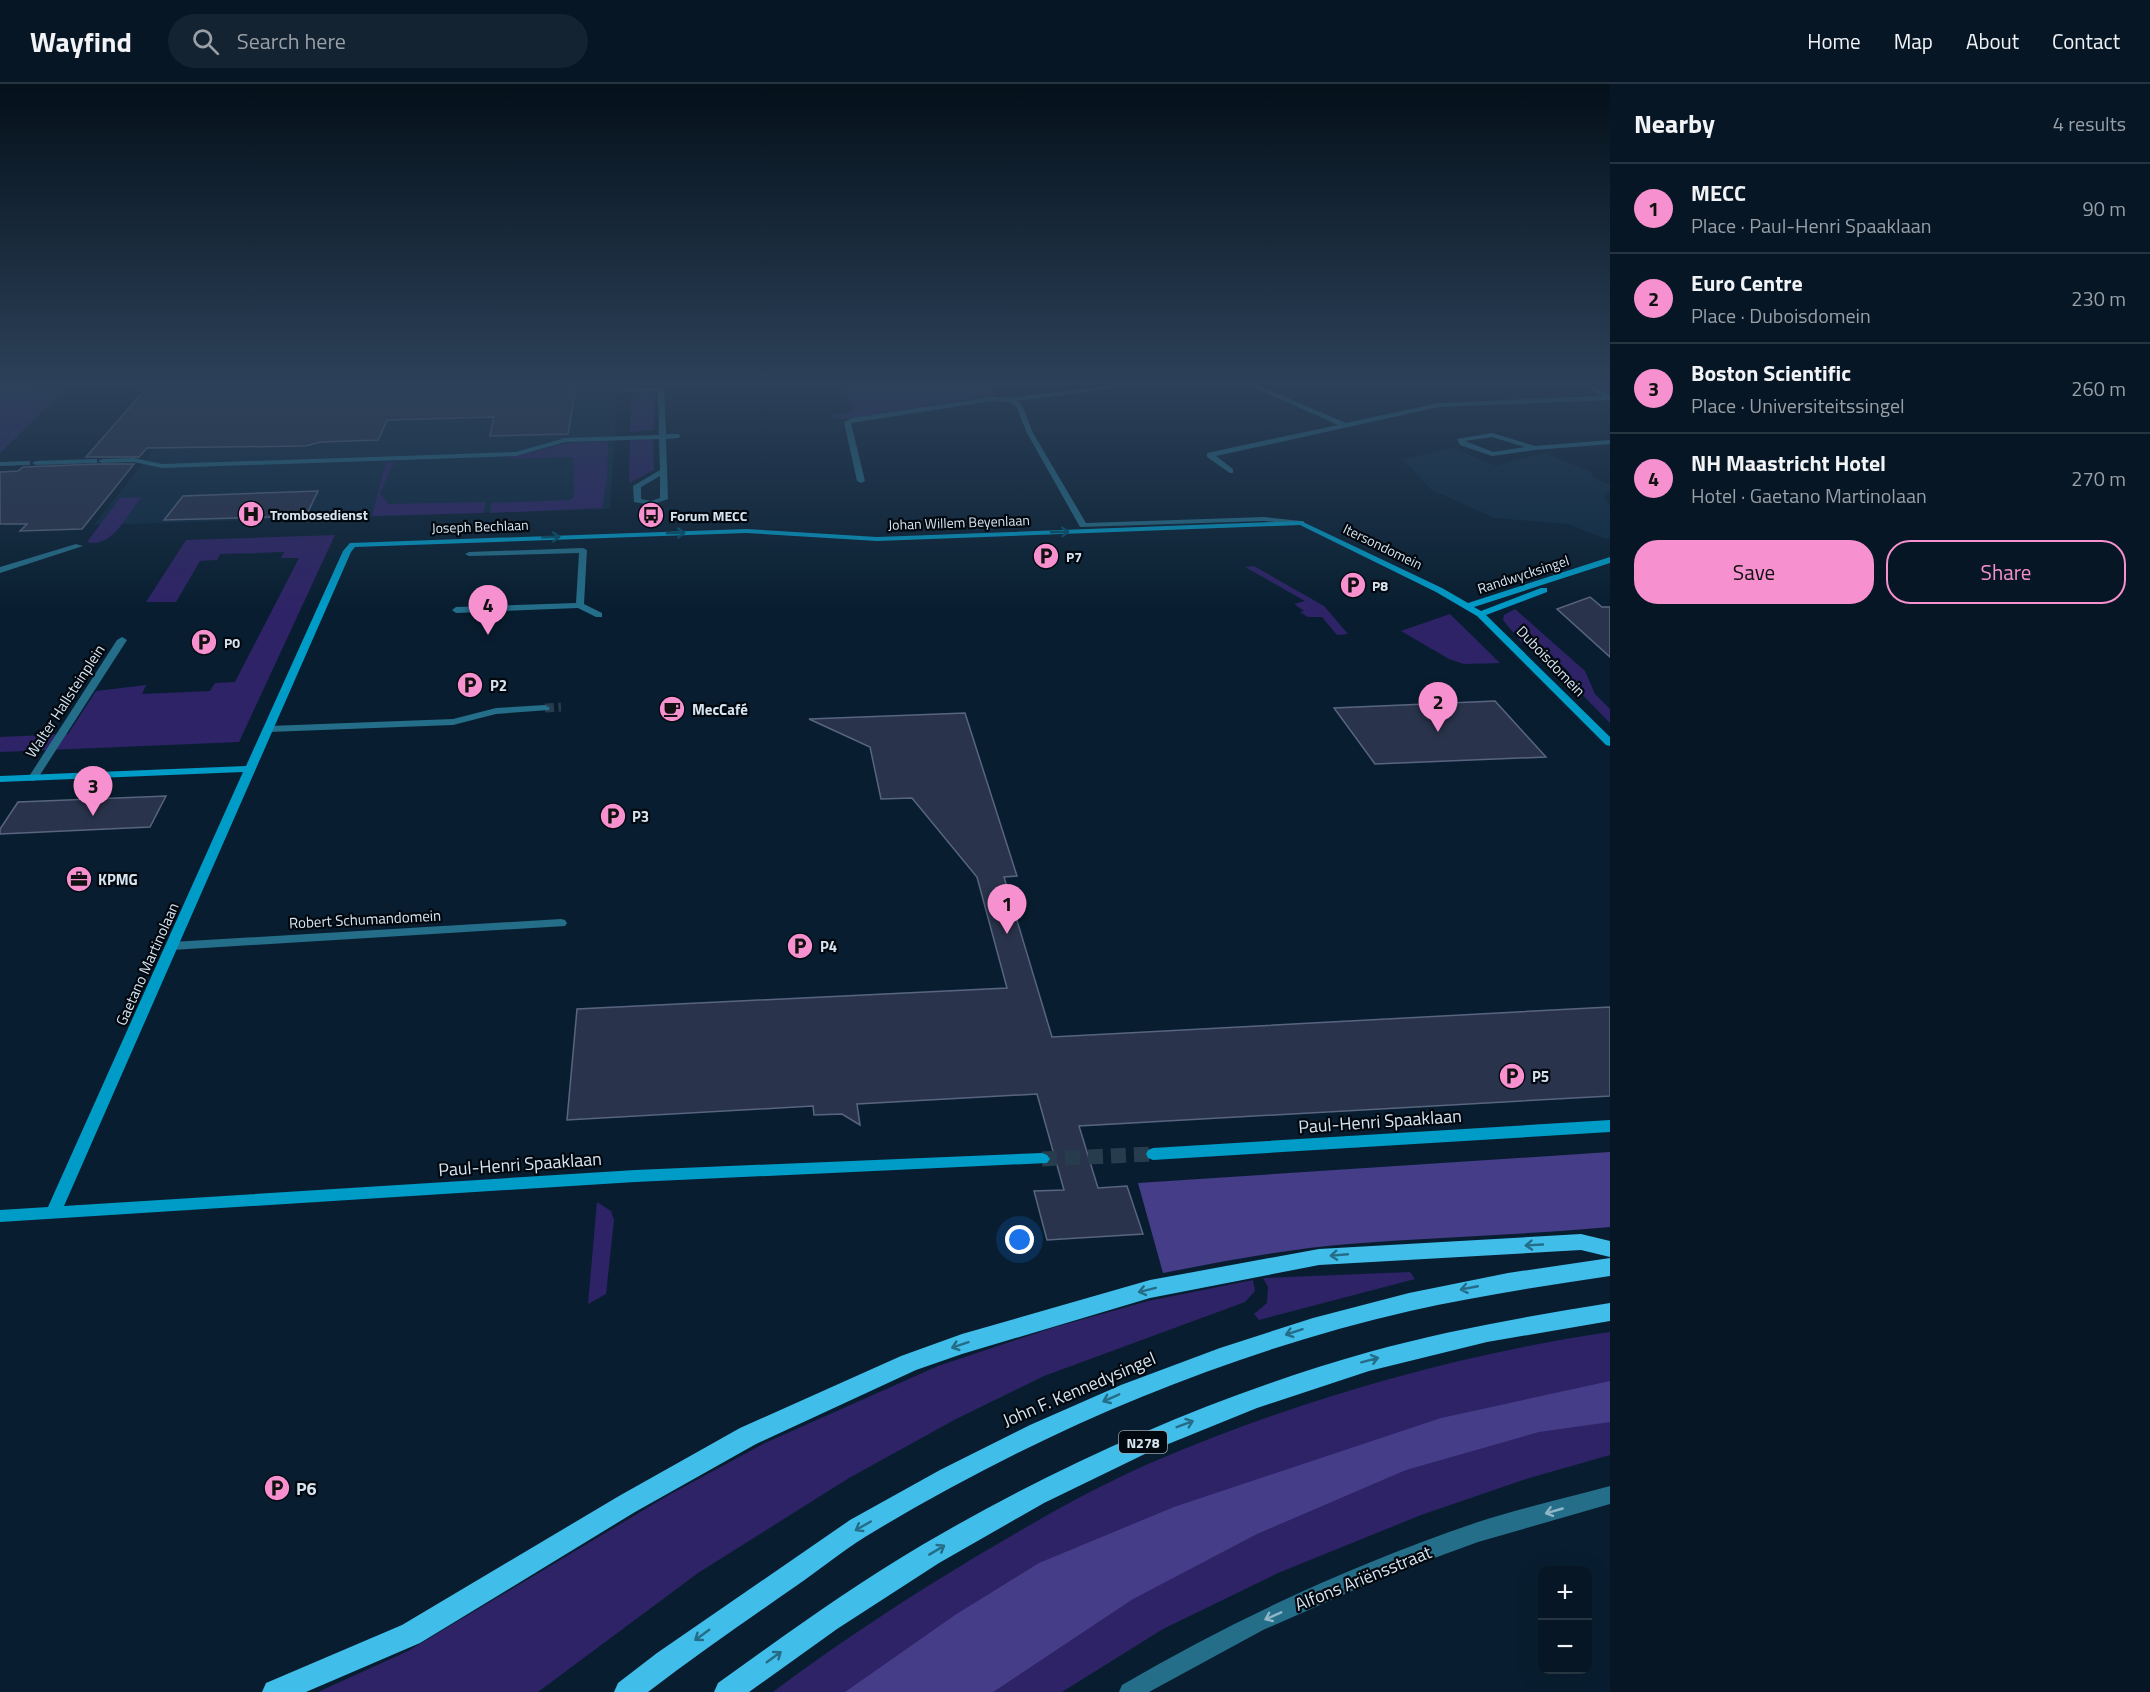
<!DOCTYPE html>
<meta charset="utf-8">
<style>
body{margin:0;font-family:"Titillium Web",sans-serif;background:#142331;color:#f1f3f6}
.controls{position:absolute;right:18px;bottom:18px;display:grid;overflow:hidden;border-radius:12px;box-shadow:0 6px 24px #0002}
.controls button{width:54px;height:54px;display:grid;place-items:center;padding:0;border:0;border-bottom:2px solid #273541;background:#061624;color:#f1f3f6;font:30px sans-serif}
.you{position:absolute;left:1020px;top:1156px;width:21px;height:21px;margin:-15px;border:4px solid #fff;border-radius:50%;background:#1a73e8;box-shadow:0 0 0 9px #1a73e833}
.badge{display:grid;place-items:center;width:39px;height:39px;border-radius:50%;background:#f690cf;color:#111;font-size:20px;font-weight:700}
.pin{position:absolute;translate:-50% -50px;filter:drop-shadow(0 2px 3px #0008)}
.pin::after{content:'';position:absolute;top:32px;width:21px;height:18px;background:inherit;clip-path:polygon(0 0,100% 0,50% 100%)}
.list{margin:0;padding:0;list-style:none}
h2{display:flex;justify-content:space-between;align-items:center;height:78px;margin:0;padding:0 24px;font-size:26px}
h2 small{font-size:20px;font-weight:400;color:#989fa6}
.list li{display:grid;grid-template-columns:39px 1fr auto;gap:18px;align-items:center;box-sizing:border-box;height:90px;padding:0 24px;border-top:2px solid #273541}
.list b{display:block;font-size:22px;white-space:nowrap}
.list p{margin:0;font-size:20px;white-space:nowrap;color:#989fa6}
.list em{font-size:20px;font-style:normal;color:#989fa6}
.actions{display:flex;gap:12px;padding:18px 24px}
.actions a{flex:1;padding:14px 0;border:2px solid #f690cf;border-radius:24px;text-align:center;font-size:21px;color:#f690cf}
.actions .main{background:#f690cf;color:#111}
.icon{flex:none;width:33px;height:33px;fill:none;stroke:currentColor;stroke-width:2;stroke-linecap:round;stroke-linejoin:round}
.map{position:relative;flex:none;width:1610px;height:1608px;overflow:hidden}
header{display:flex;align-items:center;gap:36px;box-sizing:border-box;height:84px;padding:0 30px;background:#061624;border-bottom:2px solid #273541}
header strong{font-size:28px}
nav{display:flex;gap:33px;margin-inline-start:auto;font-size:21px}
.search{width:420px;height:54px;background:#142331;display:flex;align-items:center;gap:15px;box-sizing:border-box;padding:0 21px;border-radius:33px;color:#989fa6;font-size:22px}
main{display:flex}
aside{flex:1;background:#061624}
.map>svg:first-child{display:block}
.built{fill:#0c2940}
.green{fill:#2e2366}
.forest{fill:#463d89}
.building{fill:#29334b;stroke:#596580;stroke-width:1.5}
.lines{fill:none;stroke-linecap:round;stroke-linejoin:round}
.street-tunnel{stroke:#273c4d;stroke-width:9;stroke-dasharray:9 4.5;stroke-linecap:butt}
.secondary-tunnel{stroke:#273c4d;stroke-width:15;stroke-dasharray:15 8;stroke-linecap:butt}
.street{fill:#246e89;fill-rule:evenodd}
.secondary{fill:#009cc8;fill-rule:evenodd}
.primary{fill:#41bdea;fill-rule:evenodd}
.oneway{stroke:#01526c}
.oneway2{stroke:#256c87}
.oneway3{stroke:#8fb5c7}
.labels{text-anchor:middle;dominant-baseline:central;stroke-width:4.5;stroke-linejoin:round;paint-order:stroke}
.far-poi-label{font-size:14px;font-weight:bold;fill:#d6e4f0;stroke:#02080f;text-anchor:start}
.far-street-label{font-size:14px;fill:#d6e4f0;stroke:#02080f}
.shield{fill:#02080f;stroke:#96a2ac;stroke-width:1.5}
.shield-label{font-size:14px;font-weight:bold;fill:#d6e4f0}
.street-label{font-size:15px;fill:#d6e4f0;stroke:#02080f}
.poi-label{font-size:15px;font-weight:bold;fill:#d6e4f0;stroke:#02080f;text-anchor:start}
.near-street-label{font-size:18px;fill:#d6e4f0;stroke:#02080f}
.near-poi-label{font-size:18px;font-weight:bold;fill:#d6e4f0;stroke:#02080f;text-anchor:start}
</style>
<header>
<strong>Wayfind</strong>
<div class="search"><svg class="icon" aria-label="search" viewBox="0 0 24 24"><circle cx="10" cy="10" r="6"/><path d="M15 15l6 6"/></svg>Search here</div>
<nav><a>Home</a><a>Map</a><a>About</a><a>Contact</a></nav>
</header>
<main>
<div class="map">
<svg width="1610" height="1608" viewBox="0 0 1610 1608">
<rect width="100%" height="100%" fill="#081e30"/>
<!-- built -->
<path class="built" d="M205 301H618L610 425 94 441Z
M1452 364 1496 382 1544 369 1593 389 1592 393 1610 401V407L1604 412 1610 421V454L1605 455 1568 440 1494 434 1432 406 1403 376Z"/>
<!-- green -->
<path class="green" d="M0 301 67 304 0 369Z
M841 301H1023L991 304 996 311 845 335 831 334 833 331 855 327Z
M649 308 655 310 654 346 630 348 631 310Z
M653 355 654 386 629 399 630 356Z
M608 357 607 395 602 424 490 429 492 419 570 416 574 413 573 373 503 375 571 359Z
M386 378H394L380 409 388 420 486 418 483 429 372 432Z
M141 413C128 430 112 465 87 458L120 414Z
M335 451 239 658 0 668V653L68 650 96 607 146 601 142 610 210 607 215 599 235 598 299 474H281L284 468 220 470 217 476 200 477 176 518H146L186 456Z
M1254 482 1324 522 1348 550 1337 551 1322 533H1308L1300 528 1304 527 1294 520 1305 517 1245 483Z
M1515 525 1585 587 1595 610 1610 625V639L1561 589H1570L1538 558 1522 559 1503 536 1504 531Z
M1450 530 1500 579 1464 580 1449 575 1401 547Z
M597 1118 611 1127 614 1136 606 1210 588 1220Z
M1410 1188 1415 1195 1259 1236 1254 1230 1267 1219 1268 1203 1263 1194Z
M1253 1196 1255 1207 1245 1218 1044 1292 956 1335 849 1394 698 1489 538 1608H318L408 1567 667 1412 765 1359 938 1282 1052 1244 1148 1217Z
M1610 1248V1371L1526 1395 1421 1431 1278 1489 1163 1545 1062 1608H773C838 1559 907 1514 977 1472 1033 1439 1089 1406 1148 1380 1295 1317 1452 1271 1610 1248Z"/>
<!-- forest -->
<path class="forest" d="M1610 1068V1143C1523 1151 1436 1153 1349 1160 1287 1165 1225 1177 1163 1189L1138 1099Z
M1610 1297V1338L1539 1348 1406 1386 1257 1450 1133 1515 993 1608H845L955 1531 1039 1479 1174 1423 1441 1334Z"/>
<!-- building -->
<path class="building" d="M149 301H576L568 350 490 352 494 333 387 336 378 356 321 358 305 362 147 364 139 373H86Z
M99 380H134L82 445 20 447 27 440H0V388L18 387 23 383Z
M318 407 306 432 164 436 183 412Z
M1590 513 1602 523H1610V573L1557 525Z
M1495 617 1546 673 1375 680 1334 624Z
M965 629 1017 792 1004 793 1052 953 1610 923V1012L1079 1042 1098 1104 1127 1102 1143 1150 1047 1156 1034 1107 1064 1106 1037 1010 857 1020 860 1041 842 1030 814 1031 813 1022 567 1036 577 925 1007 904 977 793 912 714 881 715 870 663 809 635Z
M166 712 150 743 0 750V745L18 718Z"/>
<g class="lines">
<!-- street-tunnel -->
<path class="street-tunnel" d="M545 624 561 623"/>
<!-- secondary-tunnel -->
<path class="secondary-tunnel" d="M1042 1075 1153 1070"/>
<!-- street -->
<path class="street" d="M658 301H664L666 350H678L681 352 678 354 666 355 668 415 651 421 634 418 633 402 660 386 659 355 565 358 516 372 162 384 134 378 102 379 98 377 102 375 134 374 162 380 516 368 565 354 659 351 658 307 624 308 621 306 624 304 658 303ZM660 392V414L651 417 641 415V403Z
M1117 301H1133L1017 317 1022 321 1033 349 1086 439 1264 433 1301 437H1304V441L1264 437 1080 443 1027 349 1016 322 1009 318 992 317 851 339 865 397 861 399 857 397 844 338 852 334 992 313 1010 314Z
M1249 301H1257L1346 339 1439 319 1603 312 1583 301H1590L1610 311V316L1439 323 1216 372 1233 385V389H1230L1207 373V369L1338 341Z
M1492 349 1535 362 1610 356V360L1535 366 1492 372 1460 361 1457 355ZM1492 353 1525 363 1493 368 1465 357Z
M94 375H97V379L36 381 32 379 36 377Z
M30 377V381H27L0 382V378Z
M76 460 83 462 0 489V483Z
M583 464 587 466 584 520 602 529V533H596L578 524 456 529 452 526 456 523 576 519 579 469 469 472 465 470 469 468Z
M122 553 127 556 38 694 33 697 29 696 28 694 117 556Z
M545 621 550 624 549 626 496 630 453 641 269 648 264 645 269 642 453 635 496 624Z
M561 835 565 836 567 839 565 842 172 866 166 862 172 858Z
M1610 1402V1420L1478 1458 1388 1491 1263 1546 1149 1608H1119L1122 1601C1235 1535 1354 1480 1478 1438 1521 1424 1566 1414 1610 1402Z"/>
<!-- secondary -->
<path class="secondary" d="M1301 437 1442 504 1468 519 1610 473V479L1474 523 1481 527 1541 504H1547V508L1486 531 1610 653V662L1606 661 1477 532 1436 508 1300 441 877 457 746 449 355 463 351 468 64 1122 635 1086 1042 1069 1047 1071 1050 1075 1047 1079 635 1098 0 1138V1126L48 1123 243 688 0 698V692L246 682 343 467 350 459 746 445 877 453Z
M1610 1036V1048L1153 1076 1148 1074 1146 1070 1148 1066 1153 1064Z"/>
<!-- primary -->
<path class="primary" d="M1581 1150 1610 1157V1173L1581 1166 1319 1181 1150 1214 962 1270 916 1286 756 1360 635 1428 420 1559 306 1608H262L266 1599 402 1541 619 1412 740 1344 901 1272 962 1250 1150 1196 1319 1165Z
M1610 1174V1192C1543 1202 1476 1212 1410 1227 1219 1271 1032 1351 865 1453 841 1468 819 1486 796 1502 746 1537 696 1571 648 1608H614L618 1599 657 1569 850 1436 940 1386 1030 1341 1121 1301 1220 1264 1313 1234 1409 1209 1508 1189Z
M1610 1219V1237L1487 1258 1369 1287 1257 1324 1151 1367 1044 1419 939 1479 837 1545 749 1608H714L718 1599C785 1551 851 1503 922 1461 1062 1379 1213 1312 1369 1268 1448 1246 1529 1232 1610 1219Z"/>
</g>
<!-- one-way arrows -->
<defs><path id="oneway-shaft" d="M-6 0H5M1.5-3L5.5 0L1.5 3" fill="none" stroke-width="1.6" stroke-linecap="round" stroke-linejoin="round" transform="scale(1.5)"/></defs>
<g class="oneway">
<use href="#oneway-shaft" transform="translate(1060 448) rotate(-2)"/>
<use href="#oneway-shaft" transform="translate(676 449) rotate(-2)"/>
<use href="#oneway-shaft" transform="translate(551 453) rotate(-2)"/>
</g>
<g class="oneway2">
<use href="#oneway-shaft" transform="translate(1534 1161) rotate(177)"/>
<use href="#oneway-shaft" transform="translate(1339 1171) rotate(175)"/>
<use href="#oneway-shaft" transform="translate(1469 1204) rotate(169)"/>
<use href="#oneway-shaft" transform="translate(1147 1206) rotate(166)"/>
<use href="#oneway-shaft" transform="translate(1294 1248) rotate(162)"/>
<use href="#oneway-shaft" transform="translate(960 1261) rotate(161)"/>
<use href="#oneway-shaft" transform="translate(1370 1276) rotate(-15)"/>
<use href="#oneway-shaft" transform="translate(1111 1314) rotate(156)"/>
<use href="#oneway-shaft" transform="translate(1185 1340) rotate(-21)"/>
<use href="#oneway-shaft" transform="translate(863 1442) rotate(150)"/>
<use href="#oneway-shaft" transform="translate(937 1466) rotate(-31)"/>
<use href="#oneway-shaft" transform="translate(702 1551) rotate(144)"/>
<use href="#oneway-shaft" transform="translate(774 1573) rotate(-36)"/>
</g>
<g class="oneway3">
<use href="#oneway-shaft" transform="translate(1554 1427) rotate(164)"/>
<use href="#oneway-shaft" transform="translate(1273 1532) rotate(156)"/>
</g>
<!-- sky -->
<linearGradient id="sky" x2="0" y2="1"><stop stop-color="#04101a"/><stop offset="0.57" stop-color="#2c4159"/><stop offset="1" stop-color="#2c4159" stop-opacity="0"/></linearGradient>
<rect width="1610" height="526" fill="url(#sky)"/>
<!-- icons -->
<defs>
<g id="hospital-disc" transform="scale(1.35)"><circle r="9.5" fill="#f690cf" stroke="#02080f"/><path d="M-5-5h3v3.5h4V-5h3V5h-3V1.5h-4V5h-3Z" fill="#111"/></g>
<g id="bus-disc" transform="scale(1.35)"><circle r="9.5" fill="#f690cf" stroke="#02080f"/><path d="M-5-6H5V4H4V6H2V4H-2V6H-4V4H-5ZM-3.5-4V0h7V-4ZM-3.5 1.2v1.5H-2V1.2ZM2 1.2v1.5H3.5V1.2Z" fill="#111"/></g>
<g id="parking-disc" transform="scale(1.35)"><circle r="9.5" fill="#f690cf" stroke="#02080f"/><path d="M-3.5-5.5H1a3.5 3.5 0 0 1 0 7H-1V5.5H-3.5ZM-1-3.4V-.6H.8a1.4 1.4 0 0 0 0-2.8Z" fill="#111"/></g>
<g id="cafe-disc" transform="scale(1.35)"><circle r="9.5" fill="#f690cf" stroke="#02080f"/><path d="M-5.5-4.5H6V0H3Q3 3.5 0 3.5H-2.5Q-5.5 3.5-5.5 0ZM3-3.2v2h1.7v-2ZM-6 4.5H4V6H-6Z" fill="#111"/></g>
<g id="office-disc" transform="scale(1.35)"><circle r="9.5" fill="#f690cf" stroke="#02080f"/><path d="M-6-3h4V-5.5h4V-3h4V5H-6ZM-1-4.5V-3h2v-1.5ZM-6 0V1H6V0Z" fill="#111"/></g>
</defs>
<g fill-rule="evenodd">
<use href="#hospital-disc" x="251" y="430"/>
<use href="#bus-disc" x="651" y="431"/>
<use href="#parking-disc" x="1046" y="472"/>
<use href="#parking-disc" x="1353" y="501"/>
<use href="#parking-disc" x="204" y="558"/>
<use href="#parking-disc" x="470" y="601"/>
<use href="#cafe-disc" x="672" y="625"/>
<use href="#parking-disc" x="613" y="732"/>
<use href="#office-disc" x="79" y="795"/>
<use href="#parking-disc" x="800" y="862"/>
<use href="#parking-disc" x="1512" y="992"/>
<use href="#parking-disc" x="277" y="1404"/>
</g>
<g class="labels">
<!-- far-poi labels -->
<g class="far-poi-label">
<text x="270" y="430">Trombosedienst</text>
<text x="670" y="431">Forum MECC</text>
<text x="1066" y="472">P7</text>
<text x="1372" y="501">P8</text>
<text x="224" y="558">P0</text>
</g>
<!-- far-street labels -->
<g class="far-street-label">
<text transform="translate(959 438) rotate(-2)">Johan Willem Beyenlaan</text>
<text transform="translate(480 442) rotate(-2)">Joseph Bechlaan</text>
<text transform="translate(1383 462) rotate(26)">Itersondomein</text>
<text transform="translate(1523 490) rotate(-18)">Randwycksingel</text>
</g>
<!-- shield labels -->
<rect class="shield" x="1119" y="1347" width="48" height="22" rx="4.5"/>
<g class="shield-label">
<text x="1143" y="1358">N278</text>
</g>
<!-- street labels -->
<g class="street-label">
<text transform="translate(1551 577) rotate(46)">Duboisdomein</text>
<text transform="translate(65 617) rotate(-57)">Walter Hallsteinplein</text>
<text transform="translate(365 835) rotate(-3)">Robert Schumandomein</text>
<text transform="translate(147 880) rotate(-66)">Gaetano Martinolaan</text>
</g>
<!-- poi labels -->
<g class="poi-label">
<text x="490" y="601">P2</text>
<text x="692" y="625">MecCafé</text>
<text x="632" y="732">P3</text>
<text x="98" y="795">KPMG</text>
<text x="820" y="862">P4</text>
<text x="1532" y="992">P5</text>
</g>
<!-- near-street labels -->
<g class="near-street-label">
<text transform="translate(1380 1037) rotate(-4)">Paul-Henri Spaaklaan</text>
<text transform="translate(520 1080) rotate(-4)">Paul-Henri Spaaklaan</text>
<text transform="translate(1079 1305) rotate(-23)">John F. Kennedysingel</text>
<text transform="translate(1363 1494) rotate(-22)">Alfons Ariënsstraat</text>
</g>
<!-- near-poi labels -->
<g class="near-poi-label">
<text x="296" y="1404">P6</text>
</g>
</g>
</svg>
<div class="controls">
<button>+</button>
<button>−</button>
</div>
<div class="you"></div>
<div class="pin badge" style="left:1007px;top:850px">1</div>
<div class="pin badge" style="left:1438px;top:648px">2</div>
<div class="pin badge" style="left:93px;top:732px">3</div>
<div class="pin badge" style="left:488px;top:551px">4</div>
</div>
<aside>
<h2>Nearby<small>4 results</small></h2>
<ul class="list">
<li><span class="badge">1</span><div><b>MECC</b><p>Place · Paul-Henri Spaaklaan</p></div><em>90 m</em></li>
<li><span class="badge">2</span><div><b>Euro Centre</b><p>Place · Duboisdomein</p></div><em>230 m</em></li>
<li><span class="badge">3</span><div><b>Boston Scientific</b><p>Place · Universiteitssingel</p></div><em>260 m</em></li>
<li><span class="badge">4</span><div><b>NH Maastricht Hotel</b><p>Hotel · Gaetano Martinolaan</p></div><em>270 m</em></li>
</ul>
<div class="actions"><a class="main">Save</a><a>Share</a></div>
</aside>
</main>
